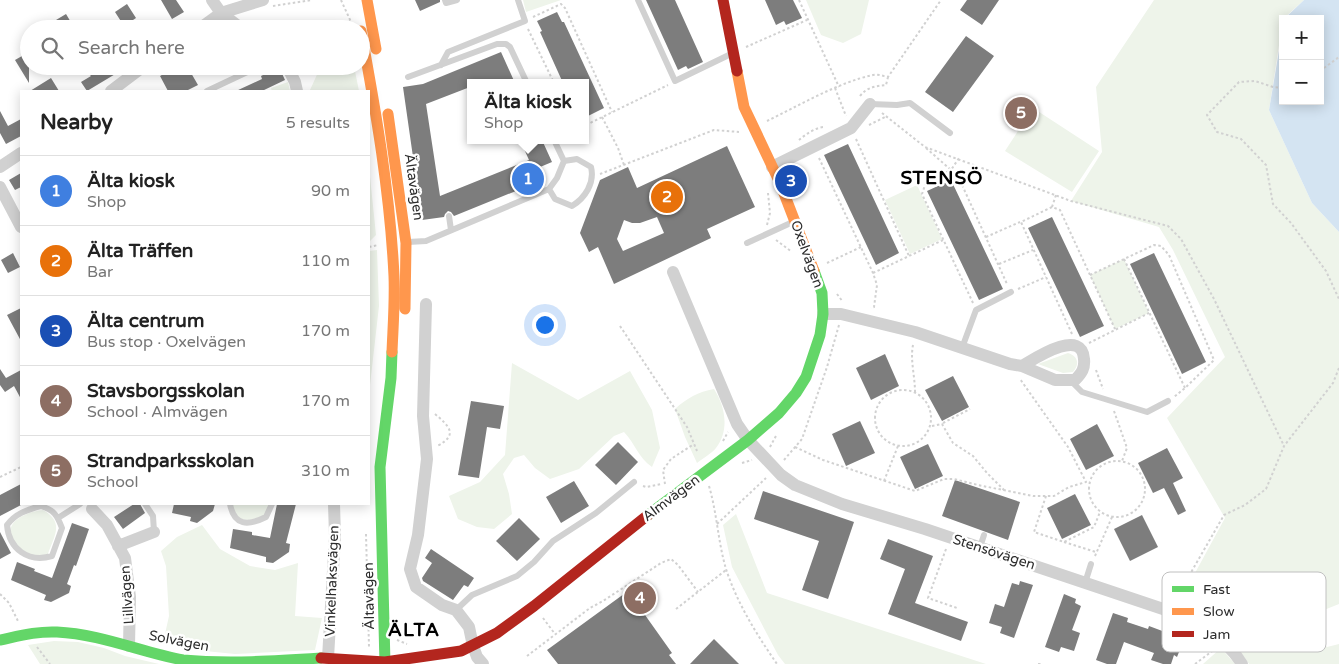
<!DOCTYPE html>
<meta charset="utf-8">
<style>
body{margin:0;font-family:"Varela Round",sans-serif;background:#f6f6f6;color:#222}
.controls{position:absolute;right:15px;top:15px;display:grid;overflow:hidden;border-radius:0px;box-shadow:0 2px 12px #0003}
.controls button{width:45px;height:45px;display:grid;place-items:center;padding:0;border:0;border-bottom:1px solid #e0e0e0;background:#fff;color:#222;font:25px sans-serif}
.you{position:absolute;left:544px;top:324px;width:18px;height:18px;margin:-12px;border:4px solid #fff;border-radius:50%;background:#1a73e8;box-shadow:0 0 0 8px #1a73e833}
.badge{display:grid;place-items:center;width:32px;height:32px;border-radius:50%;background:#7c3aed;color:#fff;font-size:16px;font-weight:700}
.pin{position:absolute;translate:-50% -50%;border:2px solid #fff;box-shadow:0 1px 5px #0006}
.popup{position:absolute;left:467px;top:79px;width:122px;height:65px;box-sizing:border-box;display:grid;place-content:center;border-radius:0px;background:#fff;filter:drop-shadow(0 1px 4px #0005);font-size:16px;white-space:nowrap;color:#767676}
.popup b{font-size:19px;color:#222}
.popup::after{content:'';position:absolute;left:50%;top:100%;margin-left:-10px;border:10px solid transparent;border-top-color:#fff}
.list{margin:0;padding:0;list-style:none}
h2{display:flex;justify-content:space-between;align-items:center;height:65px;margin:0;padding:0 20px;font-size:21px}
h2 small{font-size:16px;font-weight:400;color:#767676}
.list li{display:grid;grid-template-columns:32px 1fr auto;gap:15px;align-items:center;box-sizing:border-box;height:70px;padding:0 20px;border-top:1px solid #e0e0e0}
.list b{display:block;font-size:19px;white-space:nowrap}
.list p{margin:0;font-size:16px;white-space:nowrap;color:#767676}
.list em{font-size:16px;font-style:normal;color:#767676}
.icon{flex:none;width:28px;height:28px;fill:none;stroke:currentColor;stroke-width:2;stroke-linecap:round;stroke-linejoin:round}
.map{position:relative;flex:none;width:1339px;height:664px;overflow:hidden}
.search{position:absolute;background:#fff;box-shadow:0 2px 12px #0003;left:20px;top:20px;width:350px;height:55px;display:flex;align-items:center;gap:12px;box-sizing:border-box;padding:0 18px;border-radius:28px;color:#767676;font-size:19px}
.panel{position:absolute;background:#fff;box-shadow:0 2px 12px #0003;left:20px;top:90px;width:350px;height:415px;border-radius:0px}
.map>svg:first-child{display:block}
.green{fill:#eef4ea}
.water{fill:#d4e4f2}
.building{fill:#7d7d7d;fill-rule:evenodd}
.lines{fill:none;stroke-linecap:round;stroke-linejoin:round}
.path{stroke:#d1d1d1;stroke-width:2;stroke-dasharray:2.5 2.5;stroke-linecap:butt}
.lane{stroke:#d1d1d1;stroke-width:6}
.street{stroke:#d1d1d1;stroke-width:12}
.fast{stroke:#63d668;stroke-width:11}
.slow{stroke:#ff974d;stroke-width:11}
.jam{stroke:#b3261e;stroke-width:11}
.labels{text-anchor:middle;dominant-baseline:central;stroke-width:5;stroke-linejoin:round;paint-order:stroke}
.street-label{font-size:14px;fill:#2c2c2c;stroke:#fff}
.district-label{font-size:19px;font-weight:bold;letter-spacing:1px;fill:#000;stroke:#fff}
.key{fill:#fff;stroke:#c0c0c0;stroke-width:1}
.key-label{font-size:14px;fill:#2c2c2c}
</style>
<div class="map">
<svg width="1339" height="664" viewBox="0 0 1339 664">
<rect width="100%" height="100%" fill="#fff"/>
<!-- green -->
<path class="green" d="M523 0H561L526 12Z
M806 0H869L861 34 843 43 821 35Z
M1154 0H1304L1283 19 1269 110 1312 203 1339 232V604L1324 610 1316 618 1320 639 1327 647 1339 644V664H1249C1228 633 1213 618 1177 606L1225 518 1167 418 1225 357 1173 250 1159 227 1071 201 1102 152 1096 87Z
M326 66H354L359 91 310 90 320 68Z
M288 82 290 91H272L271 88Z
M1033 108 1099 151 1072 192 1005 151Z
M369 167 376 235 369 242Z
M917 185 942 239 910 254 885 200Z
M377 250 379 306 369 394V251Z
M1124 259 1149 313 1115 329 1090 275Z
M1068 353C1078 356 1080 364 1073 372L1063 373 1038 364Z
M512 363 578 400 630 371 652 410 660 448 652 467C638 457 636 445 624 432L614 436 579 469 550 479 535 468 524 455 514 458 503 474 509 494 512 514 494 529 477 527 458 519 449 496 480 482 505 455Z
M714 389C725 406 730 430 716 448 711 454 703 458 697 463L685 437 675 409C687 398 698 392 714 389Z
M232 504H270L265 515C250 522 236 524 232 504Z
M43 510C66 523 53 537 47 557L23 554C19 549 14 543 12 537 4 520 31 511 43 510Z
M736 514 767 593 986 664H785L778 655 732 567 723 525Z
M202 525 220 549 250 566 275 570 298 563 295 616 322 618 315 650 235 654 195 650 163 643 169 616 166 566 161 551 177 537Z
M54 641 78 642 104 648 125 656 159 664H40L28 645Z
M1221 648 1235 664H1203Z"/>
<!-- water -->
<path class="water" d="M1304 0H1339V232L1312 203 1269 110 1283 27V101H1320V19H1284Z"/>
<!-- building -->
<path class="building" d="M161 0H176L184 12 172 19Z
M415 0H440V2L420 11Z
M646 0H675L703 62 688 69 686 66 678 70Z
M765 0H793L802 18 786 25 784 21 776 25Z
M967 0H999L982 25 960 10Z
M127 4 136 18 124 26 115 12Z
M557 12 562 22H564L604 108 588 116 586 110V83H563L540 32 542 31 537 21Z
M66 14 75 29H55L51 23Z
M966 36 994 56 953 112 925 92Z
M29 52V83L15 60Z
M501 52 515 83H470V87L426 104 440 196 529 160 520 140H542L552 162 533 170 538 182 454 216 451 212 448 211 445 214 444 217 422 220 403 87 423 84Z
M101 66H112L117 73 87 91 81 82 91 76 89 74Z
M178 66H187L198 85 186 91H168L160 76Z
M279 67 285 80 262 91H236L262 79 261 76Z
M51 78 59 91H30Z
M0 111 8 126 21 119V136L6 144 0 133Z
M848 144 899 253 876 265 824 155Z
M727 146 755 207 707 229 711 238 614 284 598 247 589 252 580 233 600 180 628 167 637 188ZM657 217 664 233 623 251 617 239 624 220 632 223H640Z
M21 173V187L15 190 9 180Z
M951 180 1003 289 979 300 927 191Z
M1052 217 1104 326 1080 337 1028 228Z
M13 253 20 267 8 273 1 260Z
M1154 253 1206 362 1182 374 1130 264Z
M21 308V341L7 315Z
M885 354 899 386 871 400 856 368Z
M0 369 6 378 21 370V399L14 386 5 392 0 385Z
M953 376 969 407 942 421 925 390Z
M471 401 504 406 500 429 487 427 479 478 458 475Z
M860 421 875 453 846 466 832 434Z
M1097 424 1114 456 1086 470 1070 439Z
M618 442 638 462 616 485 595 465Z
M928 444 943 476 915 489 900 457Z
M1167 448 1183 478 1173 483 1186 511 1178 515 1164 488 1153 493 1138 463Z
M955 480 1020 502 1008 540 942 516Z
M574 481 589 506 561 523 546 497Z
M21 484V505L0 516V495Z
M763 491 854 522 828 599 802 590 819 541 754 519Z
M1075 494 1091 525 1062 539 1047 508Z
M134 504H140L145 513 123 529 114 517Z
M174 504H215L213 511 197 523 190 521 191 517 172 513Z
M277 504H296L286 543 290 544 289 552 273 563 266 562V557L230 548 233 529 252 532V535L270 538Z
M1142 515 1158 547 1130 561 1114 529Z
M519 518 540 539 517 561 496 541Z
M72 523 89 529 76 566 74 565 67 584 71 586 69 593 51 602 44 600 46 595 11 580 17 562 35 569 34 571 52 578Z
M0 532 11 553 0 559Z
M888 539 933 556 915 603 968 622 961 641 888 614 905 569 880 559Z
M431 549 474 578 468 587 464 585 453 600 423 581 422 578 432 563 425 558Z
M1020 581 1033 585 1014 638 1000 633 1002 627 989 623 995 604 1004 607 1012 583 1019 585Z
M628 591 672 653 669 655 676 664H558L547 650Z
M1064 594 1076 599 1075 603 1081 606 1072 630 1080 633 1074 651 1061 647 1059 652 1045 647Z
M1113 613 1128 618 1127 622 1148 629 1149 626 1165 632 1163 635 1183 642 1177 657 1174 655 1171 664H1163L1151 660 1154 653 1124 642 1116 664H1107L1096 660Z
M714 639 739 664H690Z"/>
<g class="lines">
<!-- path -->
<path class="path" d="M341 0 351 22
M799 0 839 87
M273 6 312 0
M533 17 561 4 565 8 612 112
M528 29 554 83
M746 47 807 20
M1320 71 1339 57
M835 88 846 116
M1283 88 1273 87 1255 81 1239 82 1207 115 1217 132 1241 139 1266 165 1273 204 1291 223 1326 271 1339 299
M860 96C867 87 876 86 886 85L888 77
M882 113 925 147 1071 201 1168 226 1181 239 1214 299 1284 446
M602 117 618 148 624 165
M767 121C798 106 839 82 873 75 878 74 883 76 888 77L941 0
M586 125 668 85
M869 125 887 116
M856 139 909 256
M799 140C806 134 816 127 825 127
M926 148 951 170 959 158
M819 158 873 273 877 285 874 307 871 308
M600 174 714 130 739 132
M1052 207 1056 195
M767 225 770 213 768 193
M986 237 1020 222
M776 240 792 252
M369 247 378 245
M1124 259 1185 388
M827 263 861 247
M999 264 1033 250
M873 273 943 240
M1090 275 1154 245 1161 246 1169 255 1214 360 1185 388 1174 397
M1018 289 1046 277
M837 294 843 302
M973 303 922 194 926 182 951 170 958 176 1007 284
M620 326 687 427 697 451
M1072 334 1021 222 1052 207 1060 210 1115 329
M1089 343 1149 313
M913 345C910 360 915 376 915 392
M1096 370 1103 389
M875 418a28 28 0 1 1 56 0a28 28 0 1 1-56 0Z
M1114 411 1127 448 1122 461
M435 414C449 426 459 435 437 446
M943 423 970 409
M932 426 942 424 953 443 973 456 987 473 1004 490
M723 441 728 432
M770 447 777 434
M795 447 823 460 915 491 944 479H954L978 485 1033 496H1054L1069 487 1086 482 1068 447 1020 379
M784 460 802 439 827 367 839 325
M1089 489a28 28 0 1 1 56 0a28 28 0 1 1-56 0Z
M742 463 752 460
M0 477 21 467
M884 481 898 446
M665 484 663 470 671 459 694 444
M643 486 646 487 662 484
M709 486C717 513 718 542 726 569 737 603 757 635 777 664
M1046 496 1034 532 1064 542 1094 527 1100 512
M717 524 766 478
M366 534 369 647
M1064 542 1096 552
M946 549 928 598 957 608
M1095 556 1112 517
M0 594 9 603 18 621
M1174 602 1224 515 1245 505 1266 489 1284 446 1333 383 1339 368
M676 609 726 570
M543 618 555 634
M1231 634C1251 613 1290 616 1316 618
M397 640 407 644
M37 647 50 664
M527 656 590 608 603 601 661 563 671 559 678 565 698 592
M1038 664H1043
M1195 664 1215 649"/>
<!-- lane -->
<path class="lane" d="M445 0 446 3 457 0
M638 0 675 81 733 53
M441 65 448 52 525 21 518 0
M408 77 497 44H506L510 47 527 83
M207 91 260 66
M870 104 897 105 910 103 950 133
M554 140 564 161
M549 189 555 199 572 206C585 198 595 183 591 167L577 159 564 161
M449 216 451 230
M408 242 426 241 549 189 557 178 564 161
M747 243 795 221
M962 348 976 310 1011 292
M1070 380 1082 392 1147 412 1168 401
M145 504 153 516 154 532
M230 504C234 526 248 526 266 517L272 504
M41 506C54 510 57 515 62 528L52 556C28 563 9 549 7 525 16 513 27 510 41 506Z
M58 518 80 504
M980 547 984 535
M1085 583 1091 564
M456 610 472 595 517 576 534 562 553 541 596 513 634 482"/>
<!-- street -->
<path class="street" d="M212 0 221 13 242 29
M199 29 221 13 263 0
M287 66 295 82 297 91
M111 91 144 66
M0 167 21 153
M772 167 851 128 870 104
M0 187 21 227
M673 272 737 424 748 440 781 475 795 485 842 504 925 529 1169 611C1197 624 1225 636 1242 664
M426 304 423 416 427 459 418 535 410 569 416 587 442 605 456 610 469 627 473 646 477 657 483 664
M823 314H841L915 332 1010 364 1022 366 1055 380H1075C1082 373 1085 368 1084 359 1082 327 1034 359 1022 366
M92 509 107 525 125 558 130 597 129 646
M118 546 154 532
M328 658 335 536 334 504"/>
<!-- fast -->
<path class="fast" d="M648 515 748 440 779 413 796 393 806 377 820 335 823 314 822 293 814 271
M0 640C19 636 37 631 57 632 100 634 141 652 183 660 228 664 276 661 321 658
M385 664 380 467 391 378 392 352"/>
<!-- slow -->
<path class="slow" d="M367 0 376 49
M361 31C376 112 390 193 394 276 395 301 393 327 392 352
M737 71 744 107 780 183 814 271
M388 114 406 243 405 309"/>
<!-- jam -->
<path class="jam" d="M723 0 737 71
M321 658 385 662 461 651 497 633 534 606 648 515"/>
</g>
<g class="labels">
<!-- street labels -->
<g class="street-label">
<text transform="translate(414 187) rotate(82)">Ältavägen</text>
<text transform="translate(807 254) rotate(70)">Oxelvägen</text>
<text transform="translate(671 498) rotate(-37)">Almvägen</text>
<text transform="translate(994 552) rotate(18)">Stensövägen</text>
<text transform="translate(332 581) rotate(-88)">Vinkelhaksvägen</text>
<text transform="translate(127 595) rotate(-94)">Lillvägen</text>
<text transform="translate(369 596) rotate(-91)">Ältavägen</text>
<text transform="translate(179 641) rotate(11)">Solvägen</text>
</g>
<!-- district labels -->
<g class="district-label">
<text x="942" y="178">STENSÖ</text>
<text x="414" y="630">ÄLTA</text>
</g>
</g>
<!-- legend -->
<rect x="1162" y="572" width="164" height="80" rx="8" class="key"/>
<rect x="1172" y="586" width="22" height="6" fill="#63d668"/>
<rect x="1172" y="608" width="22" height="7" fill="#ff974d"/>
<rect x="1172" y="631" width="22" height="6" fill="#b3261e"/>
<g class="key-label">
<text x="1203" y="594">Fast</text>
<text x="1203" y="616">Slow</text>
<text x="1203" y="639">Jam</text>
</g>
</svg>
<div class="controls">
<button>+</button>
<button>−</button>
</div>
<div class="you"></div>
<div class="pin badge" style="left:528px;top:179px;background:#3f7fe0">1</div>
<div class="popup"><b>Älta kiosk</b>Shop</div>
<div class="pin badge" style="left:667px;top:197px;background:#e8710a">2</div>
<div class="pin badge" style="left:791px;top:181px;background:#1a4fb4">3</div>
<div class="pin badge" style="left:640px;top:598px;background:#8d6e63">4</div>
<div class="pin badge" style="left:1021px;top:113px;background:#8d6e63">5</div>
<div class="search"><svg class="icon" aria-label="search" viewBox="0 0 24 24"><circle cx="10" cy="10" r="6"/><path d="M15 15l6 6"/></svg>Search here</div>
<section class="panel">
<h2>Nearby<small>5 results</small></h2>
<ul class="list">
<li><span class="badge" style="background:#3f7fe0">1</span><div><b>Älta kiosk</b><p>Shop</p></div><em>90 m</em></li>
<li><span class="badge" style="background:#e8710a">2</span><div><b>Älta Träffen</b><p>Bar</p></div><em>110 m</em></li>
<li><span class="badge" style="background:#1a4fb4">3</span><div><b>Älta centrum</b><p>Bus stop · Oxelvägen</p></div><em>170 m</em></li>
<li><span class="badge" style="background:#8d6e63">4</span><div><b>Stavsborgsskolan</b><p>School · Almvägen</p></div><em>170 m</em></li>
<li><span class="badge" style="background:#8d6e63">5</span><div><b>Strandparksskolan</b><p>School</p></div><em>310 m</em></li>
</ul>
</section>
</div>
